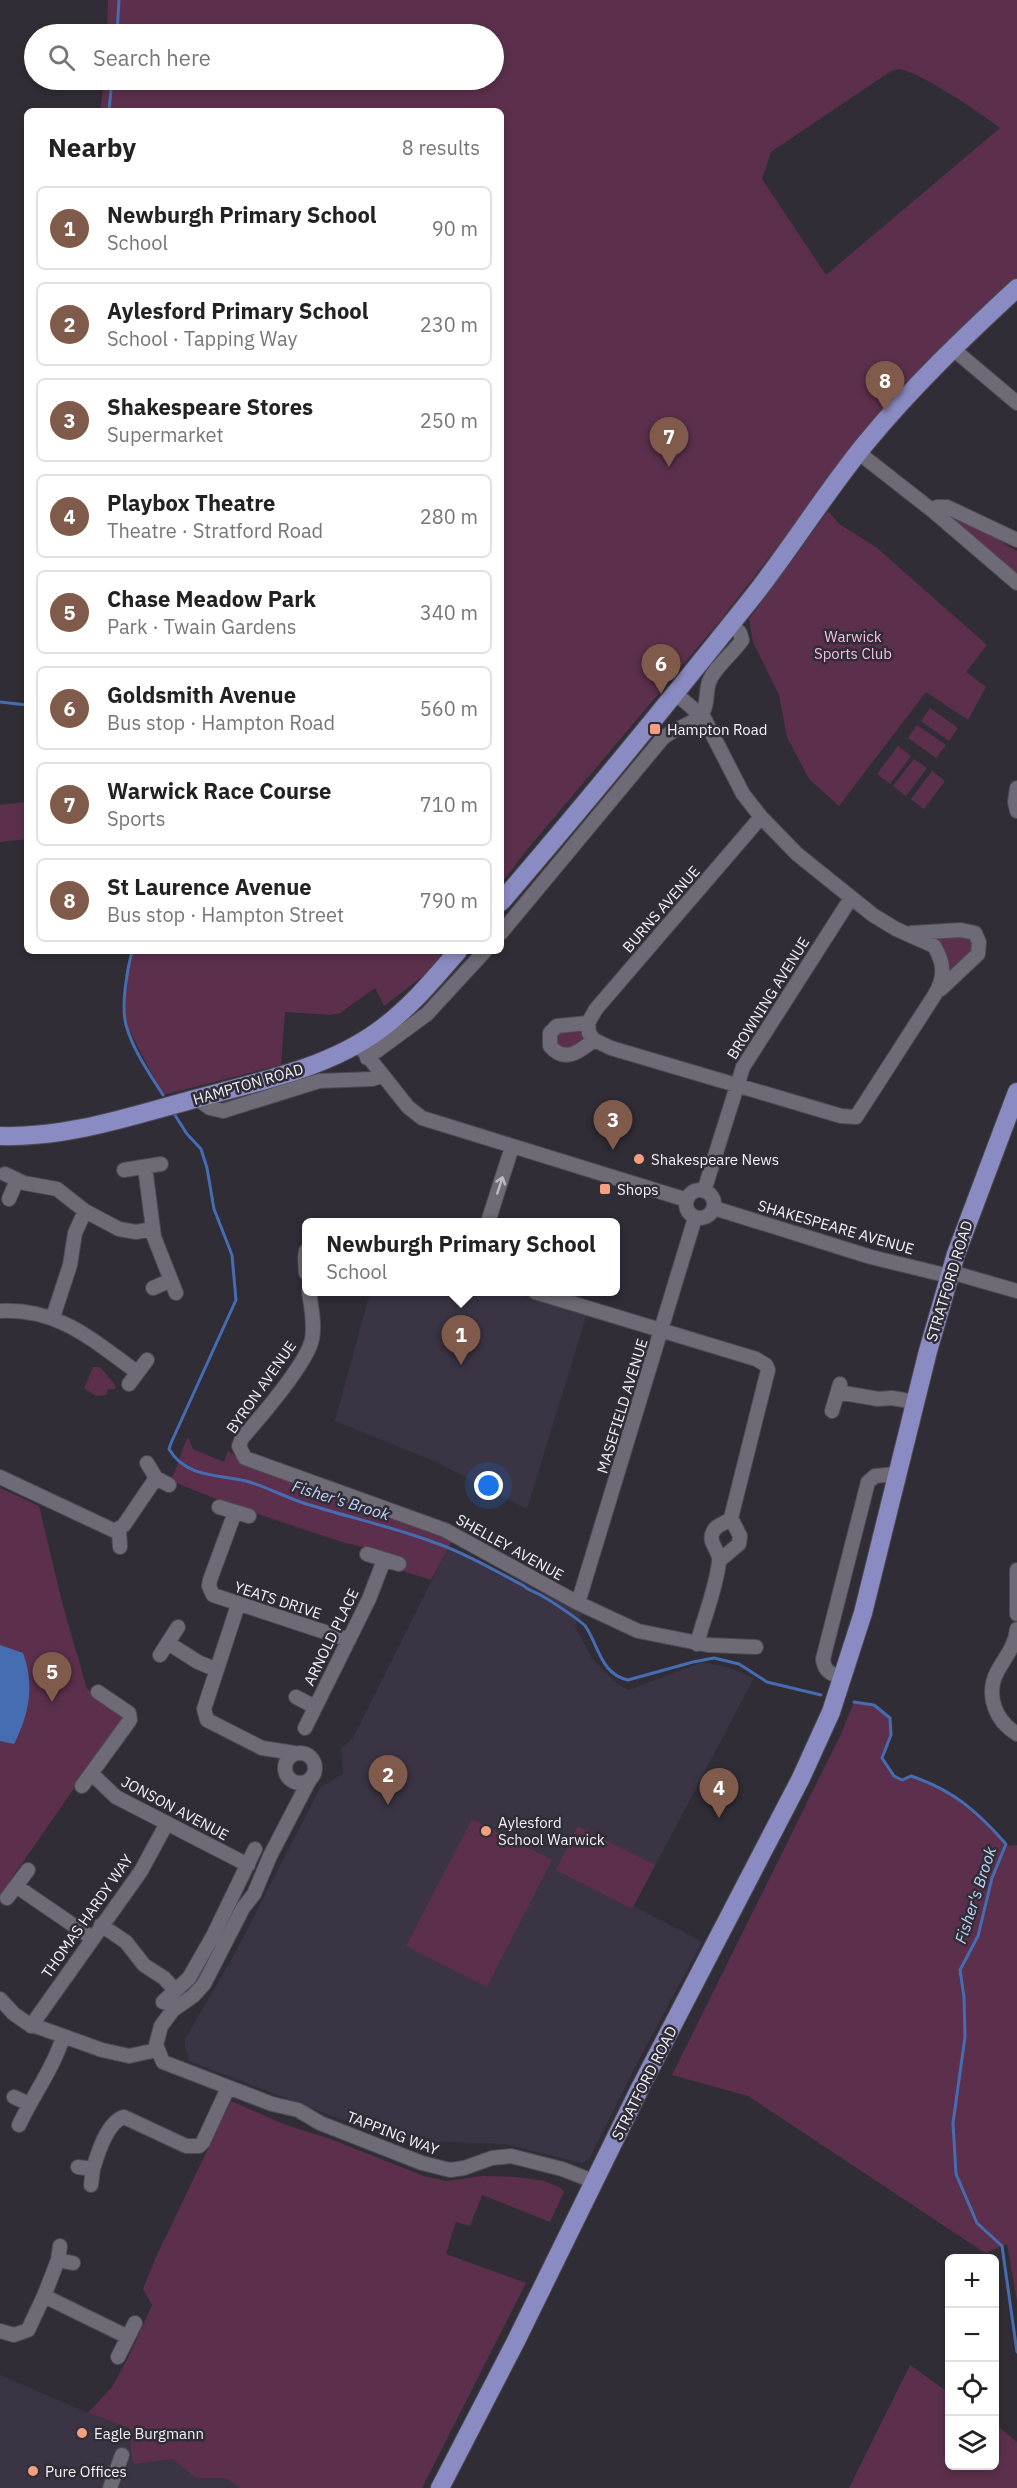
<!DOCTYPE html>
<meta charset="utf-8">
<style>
body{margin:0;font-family:"IBM Plex Sans",sans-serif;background:#f6f6f6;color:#222}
.controls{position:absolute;right:18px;bottom:18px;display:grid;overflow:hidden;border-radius:9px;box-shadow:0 3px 9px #0003}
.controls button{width:54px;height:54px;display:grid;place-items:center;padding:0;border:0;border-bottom:2px solid #e0e0e0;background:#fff;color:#222;font:30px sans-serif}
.you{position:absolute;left:489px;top:1486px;width:21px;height:21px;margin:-15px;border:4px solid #fff;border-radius:50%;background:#1a73e8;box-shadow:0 0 0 9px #1a73e833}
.badge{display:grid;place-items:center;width:39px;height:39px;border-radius:50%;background:#805b4c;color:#fff;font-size:20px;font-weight:700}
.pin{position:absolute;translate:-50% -50px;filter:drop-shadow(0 2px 3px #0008)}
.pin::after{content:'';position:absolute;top:32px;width:21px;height:18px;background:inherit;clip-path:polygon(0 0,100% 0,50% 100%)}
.popup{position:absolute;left:302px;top:1218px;width:318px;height:78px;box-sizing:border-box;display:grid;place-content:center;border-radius:9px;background:#fff;filter:drop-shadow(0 2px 4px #0005);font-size:20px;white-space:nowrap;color:#767676}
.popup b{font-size:22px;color:#222}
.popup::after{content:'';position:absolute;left:50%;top:100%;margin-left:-12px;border:12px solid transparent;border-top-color:#fff}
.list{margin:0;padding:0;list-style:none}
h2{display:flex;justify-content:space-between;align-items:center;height:78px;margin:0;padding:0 24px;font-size:26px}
h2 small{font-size:20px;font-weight:400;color:#767676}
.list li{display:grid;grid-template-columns:39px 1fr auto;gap:18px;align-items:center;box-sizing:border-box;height:84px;margin:0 12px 12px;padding:0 12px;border:2px solid #e0e0e0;border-radius:9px}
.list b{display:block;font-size:22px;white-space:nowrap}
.list p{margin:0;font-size:20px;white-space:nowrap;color:#767676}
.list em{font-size:20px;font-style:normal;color:#767676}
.icon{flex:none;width:33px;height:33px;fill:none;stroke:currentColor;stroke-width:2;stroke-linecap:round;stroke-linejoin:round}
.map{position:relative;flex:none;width:1017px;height:2488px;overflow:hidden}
.search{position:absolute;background:#fff;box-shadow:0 3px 9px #0003;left:24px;top:24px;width:480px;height:66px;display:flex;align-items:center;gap:15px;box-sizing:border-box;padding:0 21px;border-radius:33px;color:#767676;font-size:22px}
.panel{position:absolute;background:#fff;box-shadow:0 3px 9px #0003;left:24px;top:108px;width:480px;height:846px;border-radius:9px}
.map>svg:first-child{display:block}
.built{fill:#3a3444}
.green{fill:#5c304c;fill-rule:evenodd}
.water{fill:#466db2}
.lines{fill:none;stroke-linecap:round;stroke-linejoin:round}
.stream{stroke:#466db2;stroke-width:3}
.minor-casing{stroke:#4d4a52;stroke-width:16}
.major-casing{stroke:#4d4a52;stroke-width:20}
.minor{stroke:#6e6a76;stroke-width:14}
.major{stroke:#8b8bc3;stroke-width:18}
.oneway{stroke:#bebbc4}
.poi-dot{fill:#f2a07f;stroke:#302d37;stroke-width:2}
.labels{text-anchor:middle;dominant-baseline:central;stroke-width:5;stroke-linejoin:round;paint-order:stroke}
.park-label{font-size:15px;fill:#fdbce3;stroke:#302d37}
.poi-label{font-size:15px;fill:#f3f1f8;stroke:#302d37;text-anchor:start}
.street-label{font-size:15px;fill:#f3f1f8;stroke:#302d37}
.water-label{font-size:16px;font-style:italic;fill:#bfd6fc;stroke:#302d37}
</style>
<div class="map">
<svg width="1017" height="2488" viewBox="0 0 1017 2488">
<rect width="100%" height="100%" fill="#302d37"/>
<!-- built -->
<path class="built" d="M370 1292H512L587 1314 527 1509 436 1462 335 1421Z
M448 1548 583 1612 575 1626 593 1660 616 1683 629 1690 703 1662 727 1667 754 1678 634 1906 702 1942 635 2067 589 2159 582 2163 505 2144 395 2140 189 2061 185 2047V2039L234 1955 320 1788 343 1774 341 1748 353 1738Z
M0 2375 88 2413 285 2488H0Z"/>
<!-- green -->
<path class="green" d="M108 0H1017V278L881 413 719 622 525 852 501 884V111H100L104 80H494V34H107ZM899 69C921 72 980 113 1000 128L826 275 762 179 771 152 891 71Z
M828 511 839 524 876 547 987 645 966 672 986 687 968 720 926 692 839 806 809 779 787 737 779 695 753 642 749 619Z
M947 514 1007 537 1004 544 1017 551V578Z
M930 708 958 728 949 741 921 721Z
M917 725 946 745 936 758 908 738Z
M898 746 911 756 890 784 877 774Z
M914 759 927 768 906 796 893 786Z
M932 771 945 781 924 809 911 799Z
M27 802V839L0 842V805Z
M968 934 976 948 947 975 928 937Z
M132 951H449L435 967 384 1006 375 988 340 1013 331 1015 285 1012 281 1065 163 1095 126 1024V976Z
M582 1028 585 1039 571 1051 554 1044 555 1032Z
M93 1367H100L116 1386 115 1389H108L106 1395 96 1396 84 1388Z
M188 1437 193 1449 224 1462 228 1451 244 1461 453 1539 431 1580 402 1571 405 1561C387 1551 360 1547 339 1541 282 1522 224 1504 170 1480 180 1464 180 1452 188 1437Z
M0 1488 39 1506 62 1602 87 1689 120 1714 124 1722 77 1784 0 1895Z
M854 1702 874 1705 890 1718 891 1735 882 1757 894 1776 902 1779 911 1776C954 1791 978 1813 1008 1846L1017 1845V2301L1007 2244 985 2253 748 2096 672 2075 841 1734Z
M472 1819 552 1860 487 1987 406 1946Z
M578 1826 655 1865 632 1909 556 1870Z
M231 2101 286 2125 328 2138 424 2176 446 2181 483 2176 517 2177 544 2181 559 2187 564 2192 550 2222 482 2195 470 2226 456 2222 446 2254 526 2283 422 2488H241L226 2478H196L173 2459 133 2464 129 2428 88 2413 112 2387 127 2360 152 2305 143 2289 156 2257Z
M910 2365 949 2393 950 2466H994L995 2424 1017 2442V2488H849Z"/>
<!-- water -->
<path class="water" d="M0 1645 23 1653C35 1685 29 1714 14 1744L0 1741Z"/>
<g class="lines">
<!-- stream -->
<path class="stream" d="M117 34 119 0
M109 111 112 80
M0 702 27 705
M132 951C127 970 121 1005 126 1025 133 1050 149 1073 163 1095
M173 1112 187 1134 201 1149 207 1168 214 1209 232 1255 236 1300 171 1443 169 1449C186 1478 218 1474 246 1481 268 1487 288 1499 310 1505 351 1518 393 1527 433 1542 465 1553 494 1570 524 1586 530 1592 537 1592 544 1597 551 1601 583 1622 586 1627 599 1647 601 1674 628 1680L693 1662 714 1658 739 1664 767 1682 821 1695
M854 1702 874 1705 890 1718 891 1735 882 1758 894 1776 902 1780 911 1776C953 1790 977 1811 1006 1844L992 1878 978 1936 960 1970 964 1997 965 2037 953 2123 956 2174 977 2223 1002 2246 1017 2352"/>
<!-- minor casing -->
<g class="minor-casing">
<path id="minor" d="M953 349 1017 403
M859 453 933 511 1017 583
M933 511 937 507H947L1017 540
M1017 788 1015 802 1017 811
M501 933 662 739C673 728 690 726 699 717 709 707 705 694 709 682 715 666 733 654 742 640L740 633 731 623
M911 933 961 930 975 933 979 942 978 954 941 989
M588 1023 596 1009 761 817
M588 1023 589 1033 594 1040C580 1051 565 1064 550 1046V1033L557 1026Z
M594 1040 611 1048 841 1116 856 1117 934 996C945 978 945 964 934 946L896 929 873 915 797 854 761 817 743 794 704 718 675 693
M358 1044 408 1107 422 1118 687 1200
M367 1058 427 1014 485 951
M196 1098 210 1108 223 1111 319 1081 372 1079 381 1076
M145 1167 154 1237 176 1293
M124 1170 161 1164
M5 1174 24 1183 57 1189 85 1211 119 1229 136 1232 153 1229
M686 1204a14 14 0 1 1 28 0a14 14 0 1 1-28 0Z
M704 1191 743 1067 851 898
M9 1199 17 1180
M714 1208 871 1257 949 1276
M488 1222 512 1147
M306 1251 305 1258 306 1273
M951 1272 1017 1291
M153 1288 171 1280
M309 1292C311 1307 315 1323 312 1339 308 1362 259 1419 242 1438L239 1446 245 1458 445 1530 578 1603 638 1631 708 1645 756 1647
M535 1292 756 1359 766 1365 768 1370 731 1518C726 1524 716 1524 713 1532 707 1543 721 1551 719 1562 716 1589 704 1617 697 1644
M0 1311C59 1308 92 1340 137 1372
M53 1317 70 1265 75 1233 85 1211
M129 1384 147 1360
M838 1392 878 1399 892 1398 915 1402
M832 1411 840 1384
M147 1463 156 1478 169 1485
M0 1477 115 1531 124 1525 156 1478
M219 1507 249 1516
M235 1512 210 1580 209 1586 213 1595 349 1640
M119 1530 120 1547
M367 1554 399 1564
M720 1560 739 1544 740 1536 731 1518
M1017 1570V1614
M578 1603 695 1218
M238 1605 204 1709 207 1720 262 1748 294 1753
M1017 1629C1015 1647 1005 1657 997 1672 985 1696 996 1721 1017 1734
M168 1643 198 1662 217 1670
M160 1655 178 1627
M844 1677C832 1675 824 1672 823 1659L868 1482 875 1476 897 1474
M296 1697 315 1707
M305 1728 369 1599 384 1560
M285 1768a15 15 0 1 1 30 0a15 15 0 1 1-30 0Z
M92 1774 116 1797 248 1865
M310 1779 270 1856 254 1894 243 1908 204 1984 193 1996 173 2010 161 2026 156 2045 163 2062 272 2104 298 2110 320 2123 422 2163 450 2170 464 2168 492 2158 511 2156 562 2169 593 2181
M82 1786 130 1720 129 1713 98 1692
M16 1886 92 1938
M7 1898 28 1870
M101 1925 126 1942 144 1965 164 1978 175 1990
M214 1934 255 1849
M0 1999 14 2014 27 2023 102 2050 129 2056 157 2050
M163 2002 189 1978 213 1936
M31 2026 141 1871 167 1823
M14 2097 29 2104
M19 2125C33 2095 53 2069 63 2037
M78 2167 93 2169 91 2185
M93 2169C98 2153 107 2122 124 2117L186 2146H199L203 2142 228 2088
M60 2246 58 2260 73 2263
M44 2296 128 2337
M0 2331 14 2335 28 2330 44 2296 58 2260
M118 2357 135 2323
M110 2488 122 2455"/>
</g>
<!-- major casing -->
<g class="major-casing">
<path id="major" d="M501 902C588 801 672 698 755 594 793 545 826 492 865 444 911 388 964 337 1017 288
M0 1136C66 1138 128 1117 191 1100 255 1082 324 1070 378 1031 409 1009 433 980 458 951
M440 2488 516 2341 640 2088 801 1778 831 1712 863 1613 928 1351 956 1254 1017 1092"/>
</g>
<!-- minor -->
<use href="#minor" class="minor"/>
<!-- major -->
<use href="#major" class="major"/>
</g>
<!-- one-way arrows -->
<defs><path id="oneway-shaft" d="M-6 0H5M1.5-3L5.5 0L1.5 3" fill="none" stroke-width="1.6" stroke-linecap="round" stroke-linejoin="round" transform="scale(1.5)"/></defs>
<use class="oneway" href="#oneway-shaft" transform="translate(500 1185) rotate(-72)"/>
<!-- markers -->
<g class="poi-dot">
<rect x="649" y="723" width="12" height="12" rx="3"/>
<circle cx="639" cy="1159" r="6"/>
<rect x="599" y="1183" width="12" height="12" rx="3"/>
<circle cx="486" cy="1831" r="6"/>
<circle cx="82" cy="2433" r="6"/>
<circle cx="33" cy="2471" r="6"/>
</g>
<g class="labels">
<!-- park labels -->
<g class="park-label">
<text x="853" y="636">Warwick<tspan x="853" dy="17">Sports Club</tspan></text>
</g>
<!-- poi labels -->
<g class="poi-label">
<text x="667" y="729">Hampton Road</text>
<text x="651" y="1159">Shakespeare News</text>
<text x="617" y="1189">Shops</text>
<text x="498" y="1822">Aylesford<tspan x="498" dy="17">School Warwick</tspan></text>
<text x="94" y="2433">Eagle Burgmann</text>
<text x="45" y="2471">Pure Offices</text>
</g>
<!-- street labels -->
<g class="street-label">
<text transform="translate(661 909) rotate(-49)">BURNS AVENUE</text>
<text transform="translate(768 998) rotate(-58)">BROWNING AVENUE</text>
<text transform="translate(248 1084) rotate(-16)">HAMPTON ROAD</text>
<text transform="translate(836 1227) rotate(16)">SHAKESPEARE AVENUE</text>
<text transform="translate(949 1281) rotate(-73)">STRATFORD ROAD</text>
<text transform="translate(261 1387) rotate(-55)">BYRON AVENUE</text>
<text transform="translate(622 1406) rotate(-73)">MASEFIELD AVENUE</text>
<text transform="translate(510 1547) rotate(29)">SHELLEY AVENUE</text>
<text transform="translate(278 1600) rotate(18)">YEATS DRIVE</text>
<text transform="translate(331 1637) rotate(-64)">ARNOLD PLACE</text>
<text transform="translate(175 1808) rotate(28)">JONSON AVENUE</text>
<text transform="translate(87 1916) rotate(-55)">THOMAS HARDY WAY</text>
<text transform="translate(644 2083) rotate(-63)">STRATFORD ROAD</text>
<text transform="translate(393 2133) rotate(21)">TAPPING WAY</text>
</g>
<!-- water labels -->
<g class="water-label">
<text transform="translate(341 1500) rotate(17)">Fisher's Brook</text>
<text transform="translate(975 1895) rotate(-72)">Fisher's Brook</text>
</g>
</g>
</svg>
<div class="controls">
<button>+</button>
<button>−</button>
<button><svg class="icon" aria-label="locate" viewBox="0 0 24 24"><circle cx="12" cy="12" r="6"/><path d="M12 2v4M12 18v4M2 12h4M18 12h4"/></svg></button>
<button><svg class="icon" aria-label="layers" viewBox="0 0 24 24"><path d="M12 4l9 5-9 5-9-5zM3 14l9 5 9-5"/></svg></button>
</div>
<div class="you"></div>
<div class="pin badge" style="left:461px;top:1365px">1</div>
<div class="popup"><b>Newburgh Primary School</b>School</div>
<div class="pin badge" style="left:388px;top:1805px">2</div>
<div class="pin badge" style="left:613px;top:1150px">3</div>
<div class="pin badge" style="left:719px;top:1818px">4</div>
<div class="pin badge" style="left:52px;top:1702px">5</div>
<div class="pin badge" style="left:661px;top:694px">6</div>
<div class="pin badge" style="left:669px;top:467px">7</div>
<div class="pin badge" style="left:885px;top:411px">8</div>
<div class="search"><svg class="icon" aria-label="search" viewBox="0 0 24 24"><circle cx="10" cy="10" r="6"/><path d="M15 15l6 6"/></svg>Search here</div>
<section class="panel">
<h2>Nearby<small>8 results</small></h2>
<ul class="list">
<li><span class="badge">1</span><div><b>Newburgh Primary School</b><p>School</p></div><em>90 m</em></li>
<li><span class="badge">2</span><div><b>Aylesford Primary School</b><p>School · Tapping Way</p></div><em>230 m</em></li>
<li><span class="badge">3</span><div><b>Shakespeare Stores</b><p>Supermarket</p></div><em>250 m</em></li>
<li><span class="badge">4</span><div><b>Playbox Theatre</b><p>Theatre · Stratford Road</p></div><em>280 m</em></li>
<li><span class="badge">5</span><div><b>Chase Meadow Park</b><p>Park · Twain Gardens</p></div><em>340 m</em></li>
<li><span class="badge">6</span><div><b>Goldsmith Avenue</b><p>Bus stop · Hampton Road</p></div><em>560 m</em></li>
<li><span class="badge">7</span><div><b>Warwick Race Course</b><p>Sports</p></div><em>710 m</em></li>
<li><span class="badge">8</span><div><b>St Laurence Avenue</b><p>Bus stop · Hampton Street</p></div><em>790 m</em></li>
</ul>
</section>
</div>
